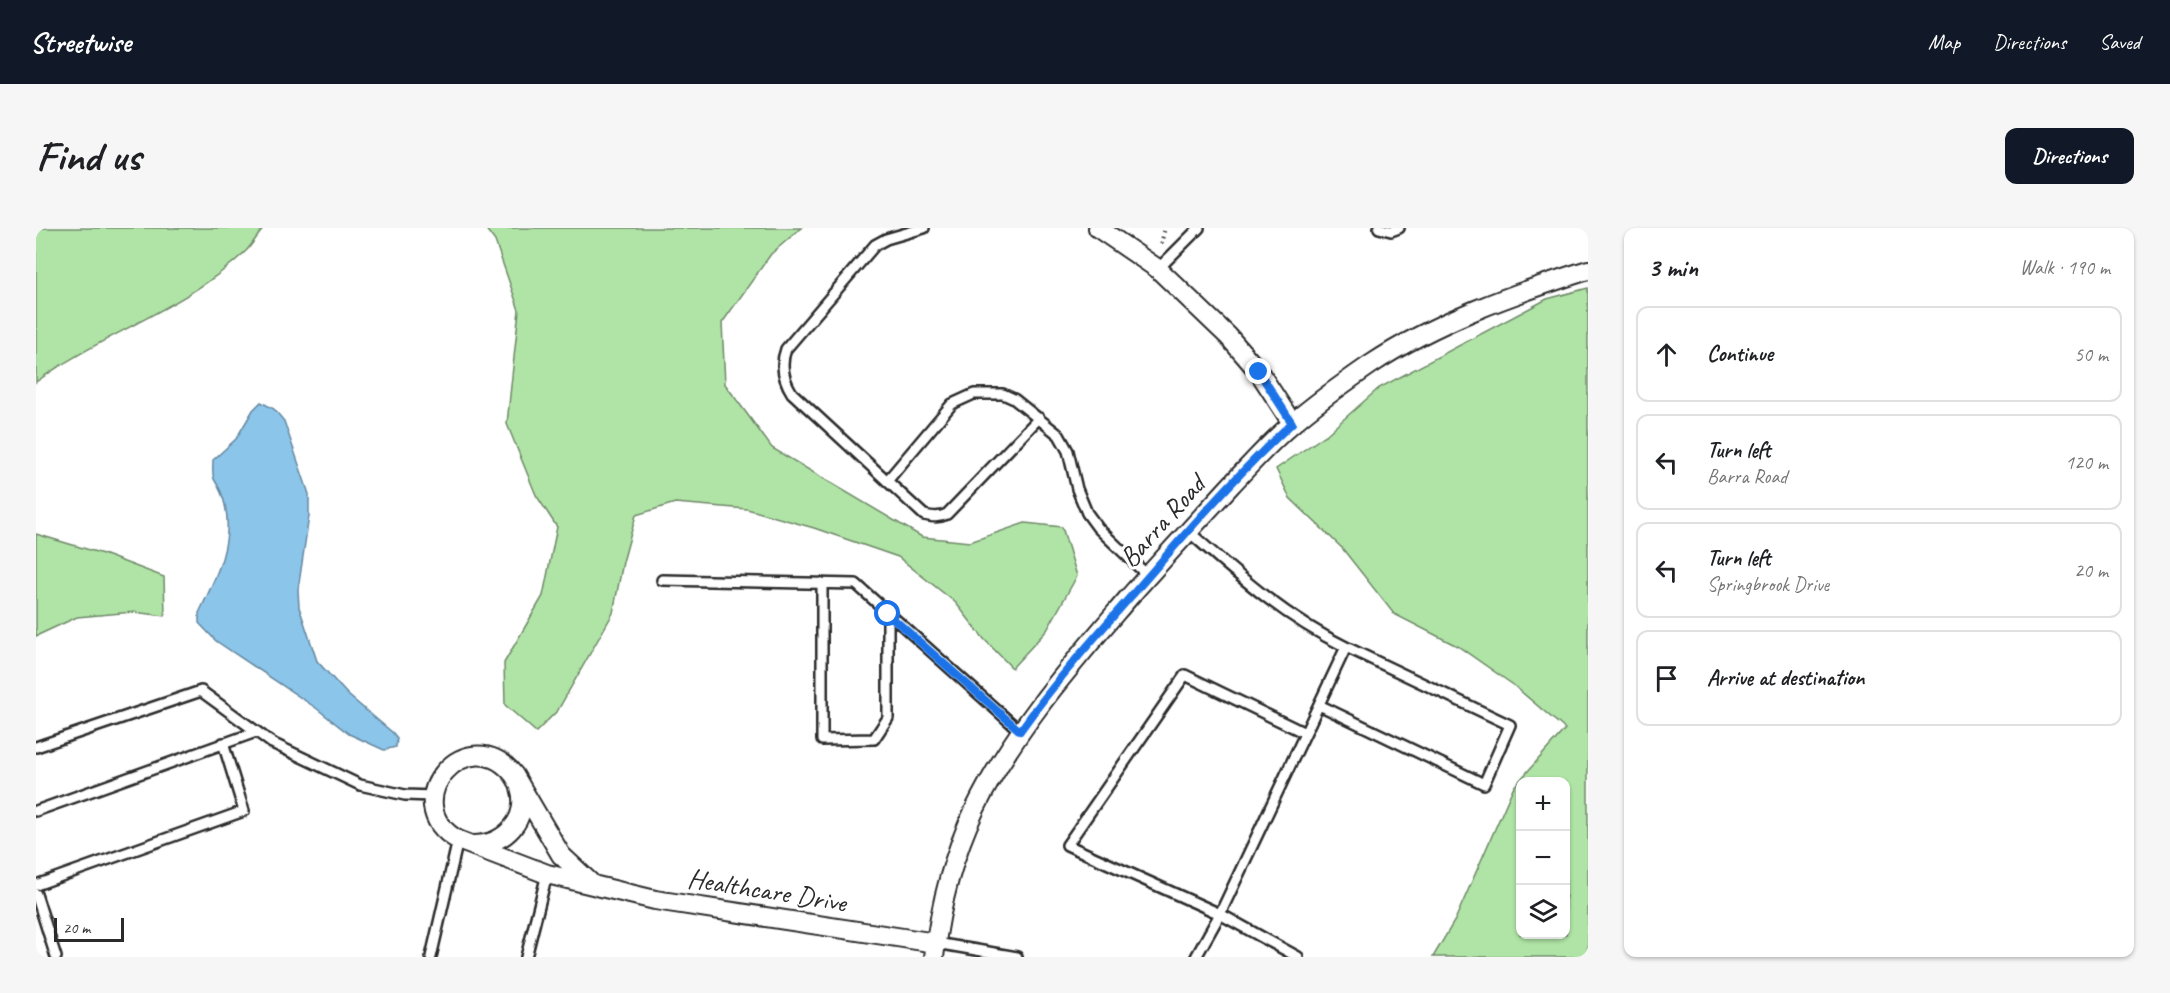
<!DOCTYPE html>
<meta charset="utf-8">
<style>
body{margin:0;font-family:Caveat,sans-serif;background:#f6f6f6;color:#202124}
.controls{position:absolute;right:18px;bottom:18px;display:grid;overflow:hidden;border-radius:12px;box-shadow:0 2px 4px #0004}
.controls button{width:54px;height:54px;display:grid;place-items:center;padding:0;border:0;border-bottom:2px solid #e0e0e0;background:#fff;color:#202124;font:30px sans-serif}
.scale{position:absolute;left:18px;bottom:15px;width:70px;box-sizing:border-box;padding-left:6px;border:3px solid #2b2b2b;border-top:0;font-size:16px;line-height:21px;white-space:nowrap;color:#2b2b2b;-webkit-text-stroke:4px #fff;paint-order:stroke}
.stop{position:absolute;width:18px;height:18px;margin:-14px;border:4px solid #1a73e8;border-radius:50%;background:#fff}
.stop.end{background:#1a73e8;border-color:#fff;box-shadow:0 2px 6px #0008}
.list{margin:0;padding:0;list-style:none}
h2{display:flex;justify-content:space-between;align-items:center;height:78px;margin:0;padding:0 24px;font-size:26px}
h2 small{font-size:20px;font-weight:400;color:#757577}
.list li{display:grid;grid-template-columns:39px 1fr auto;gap:18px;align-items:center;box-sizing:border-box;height:96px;margin:0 12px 12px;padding:0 12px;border:2px solid #e0e0e0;border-radius:12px}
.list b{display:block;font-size:22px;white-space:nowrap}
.list p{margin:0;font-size:20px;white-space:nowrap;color:#757577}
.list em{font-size:20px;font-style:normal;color:#757577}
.icon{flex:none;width:33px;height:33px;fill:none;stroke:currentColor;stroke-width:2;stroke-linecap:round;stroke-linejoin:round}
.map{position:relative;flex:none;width:1552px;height:729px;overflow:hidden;border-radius:12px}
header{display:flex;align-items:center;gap:36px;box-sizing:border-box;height:84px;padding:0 30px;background:#111827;color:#fff}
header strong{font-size:28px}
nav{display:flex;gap:33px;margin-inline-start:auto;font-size:21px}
.intro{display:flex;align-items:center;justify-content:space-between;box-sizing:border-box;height:144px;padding:0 36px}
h1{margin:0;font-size:42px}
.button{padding:15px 27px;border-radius:12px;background:#111827;color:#fff;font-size:21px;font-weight:700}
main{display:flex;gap:36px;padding:0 36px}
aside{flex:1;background:#fff;border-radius:12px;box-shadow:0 2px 4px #0004}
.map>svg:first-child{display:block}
.green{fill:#b0e4a6;stroke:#6e8868;stroke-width:1.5;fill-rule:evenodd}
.water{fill:#8bc5ea;stroke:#65879e;stroke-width:1.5}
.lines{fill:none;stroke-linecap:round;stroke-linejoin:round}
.lane-casing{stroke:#2b2b2b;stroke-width:14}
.street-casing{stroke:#2b2b2b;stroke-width:22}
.path{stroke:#2b2b2b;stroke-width:4;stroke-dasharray:1.5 4.5;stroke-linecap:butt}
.lane{stroke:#fff;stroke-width:9}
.street{stroke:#fff;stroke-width:18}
.route{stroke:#1a73e8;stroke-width:8}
.labels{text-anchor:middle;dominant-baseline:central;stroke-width:6;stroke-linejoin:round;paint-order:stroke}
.street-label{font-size:28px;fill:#2b2b2b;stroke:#fff}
</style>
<header>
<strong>Streetwise</strong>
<nav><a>Map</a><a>Directions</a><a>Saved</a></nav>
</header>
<div class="intro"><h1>Find us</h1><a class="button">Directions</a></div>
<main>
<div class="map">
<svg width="1552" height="729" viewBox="0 0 1552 729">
<rect width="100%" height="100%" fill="#fff"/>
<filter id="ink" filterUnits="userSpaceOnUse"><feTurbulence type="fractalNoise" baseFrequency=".0167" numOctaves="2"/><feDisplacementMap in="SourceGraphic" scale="12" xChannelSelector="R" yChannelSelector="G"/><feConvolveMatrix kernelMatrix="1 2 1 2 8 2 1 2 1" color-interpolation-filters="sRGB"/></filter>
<g filter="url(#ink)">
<!-- green -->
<path class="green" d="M0 0H228C222 7 217 15 211 22 151 80 67 105 0 154Z
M449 0H765L735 26 686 95 689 156 736 220 886 309 934 314 989 295 1026 299 1041 348 1011 402 976 440 948 411 920 375 862 329 778 300 711 281 639 275 600 287 587 334 577 385 522 482 500 504 469 477 468 435 507 368 521 299 500 267 471 196 483 82 459 13Z
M1552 60V729H1397L1419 692 1477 560 1529 501 1476 456 1423 419 1358 386 1306 320 1254 270 1240 241 1291 206 1343 160 1511 71ZM1484 554H1530V706H1484Z
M0 306 67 326 128 349 129 388 97 384 41 389 0 408Z"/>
<!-- water -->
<path class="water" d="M225 174 238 181 248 193 273 266V288L262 362 263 379 281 433 312 467 357 505 361 510 360 519 348 522 313 506 280 480 180 413 163 395V385C179 351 198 315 189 277 187 267 183 259 178 251 176 246 177 238 177 232L200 211 217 182Z"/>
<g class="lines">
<!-- lane casing -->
<g class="lane-casing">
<path id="lane" d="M888 0 850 11 839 17 750 121C744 137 747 151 756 165L888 287C897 289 903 290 911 286L1003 190
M1343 0 1355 3 1363 0
M1122 41 1163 0
M851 253 916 176 938 166H967L978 171 1023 207 1032 223 1041 261 1051 285 1062 300 1112 348
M1152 303C1204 349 1247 388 1310 419L1184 686 1262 729
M626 352 820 356 984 503
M786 355V512L838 511 852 490V386
M1283 477 1448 556 1474 497 1310 419
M0 519 165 463 236 515 324 557 369 567 397 568
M0 583 220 504
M0 657 208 583 187 515
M0 666 20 729
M900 715 981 729
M395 729 422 612
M490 729 511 646
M1160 729 1184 686 1031 617 1149 447 1269 505"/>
</g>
<!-- street casing -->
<g class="street-casing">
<path id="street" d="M1062 0 1122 41 1192 108 1223 144 1256 195
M437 617C468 617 494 592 484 559
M556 656 525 627 478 547C433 489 357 575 422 612L511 646 619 672 900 715
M898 729C904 679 917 627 939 581 978 501 1037 435 1094 368 1127 331 1161 294 1195 257 1215 236 1235 213 1258 194 1282 173 1308 155 1334 137 1400 93 1477 66 1552 42"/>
</g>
<!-- path -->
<path class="path" d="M1125 16 1129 0"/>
<!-- lane -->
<use href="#lane" class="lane"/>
<!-- street -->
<use href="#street" class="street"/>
</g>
</g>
<g class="lines" filter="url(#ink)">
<!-- route -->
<path class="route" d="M852 386 984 503C1018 455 1058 410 1097 366 1148 307 1199 248 1256 195L1223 144"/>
</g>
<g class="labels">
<!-- street labels -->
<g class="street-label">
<text transform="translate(1126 293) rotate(-48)">Barra Road</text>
<text transform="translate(731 662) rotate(9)">Healthcare Drive</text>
</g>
</g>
</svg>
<div class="controls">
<button>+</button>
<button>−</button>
<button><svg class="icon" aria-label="layers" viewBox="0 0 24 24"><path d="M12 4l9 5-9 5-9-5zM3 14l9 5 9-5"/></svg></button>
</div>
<div class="scale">20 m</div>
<div class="stop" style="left:852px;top:386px"></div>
<div class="stop end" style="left:1223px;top:144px"></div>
</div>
<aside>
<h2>3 min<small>Walk · 190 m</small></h2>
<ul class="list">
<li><svg class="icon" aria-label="ahead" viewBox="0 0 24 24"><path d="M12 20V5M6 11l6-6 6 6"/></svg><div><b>Continue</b></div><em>50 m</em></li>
<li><svg class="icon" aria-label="left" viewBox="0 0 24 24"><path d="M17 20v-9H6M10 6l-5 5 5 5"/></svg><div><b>Turn left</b><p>Barra Road</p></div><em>120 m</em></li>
<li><svg class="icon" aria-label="left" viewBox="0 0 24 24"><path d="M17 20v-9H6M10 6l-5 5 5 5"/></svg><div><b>Turn left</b><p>Springbrook Drive</p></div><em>20 m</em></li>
<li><svg class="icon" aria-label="arrive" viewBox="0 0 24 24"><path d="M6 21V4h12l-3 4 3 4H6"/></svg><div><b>Arrive at destination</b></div></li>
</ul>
</aside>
</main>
